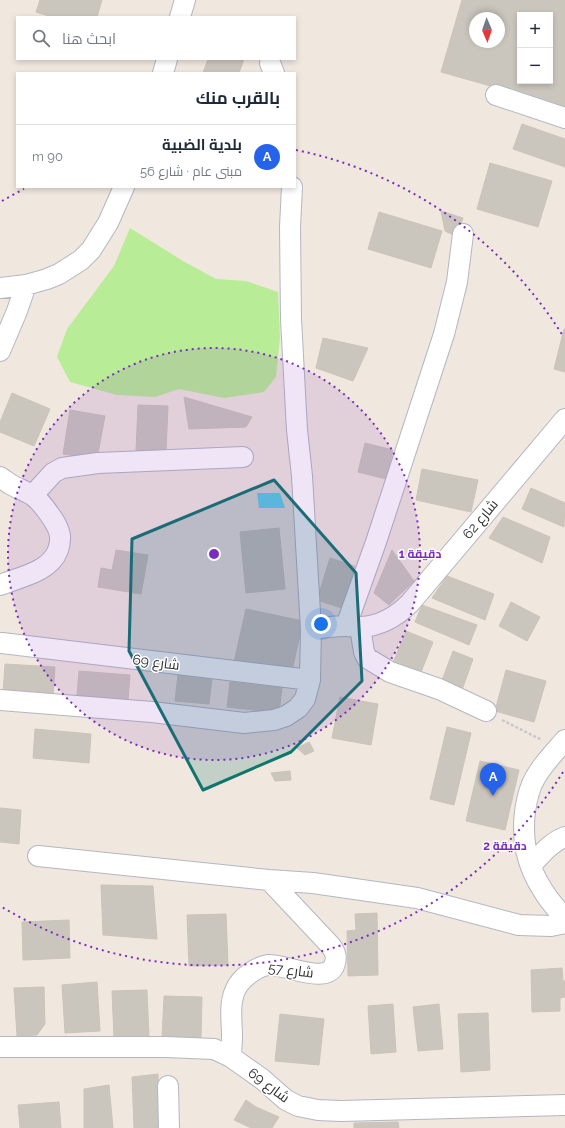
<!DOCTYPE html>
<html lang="ar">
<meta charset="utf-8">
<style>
body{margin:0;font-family:Raleway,Cairo,sans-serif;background:#f6f6f7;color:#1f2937;direction:rtl}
.controls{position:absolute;right:12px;top:12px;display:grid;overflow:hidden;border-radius:0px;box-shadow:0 2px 6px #0003}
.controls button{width:36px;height:36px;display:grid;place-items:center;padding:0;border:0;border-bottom:1px solid #e0e1e3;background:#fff;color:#1f2937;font:20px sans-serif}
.compass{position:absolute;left:469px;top:12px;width:36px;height:36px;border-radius:50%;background:#fff;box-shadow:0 2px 6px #0003;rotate:178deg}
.you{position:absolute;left:321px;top:624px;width:14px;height:14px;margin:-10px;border:3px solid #fff;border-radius:50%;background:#1a73e8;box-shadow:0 0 0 6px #1a73e833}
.badge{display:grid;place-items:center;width:26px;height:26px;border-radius:50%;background:#2563eb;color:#fff;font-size:13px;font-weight:700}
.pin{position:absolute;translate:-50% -33px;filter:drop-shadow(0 1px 2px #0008)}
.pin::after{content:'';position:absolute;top:21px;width:14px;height:12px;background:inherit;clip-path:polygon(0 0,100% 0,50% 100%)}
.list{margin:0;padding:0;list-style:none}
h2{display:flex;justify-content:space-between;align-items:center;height:52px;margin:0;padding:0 16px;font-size:17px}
h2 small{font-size:13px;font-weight:400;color:#747a83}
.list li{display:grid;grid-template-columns:26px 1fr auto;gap:12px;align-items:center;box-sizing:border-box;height:64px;padding:0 16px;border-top:1px solid #e0e1e3}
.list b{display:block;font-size:15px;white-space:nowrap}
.list p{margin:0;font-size:13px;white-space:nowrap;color:#747a83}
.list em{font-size:13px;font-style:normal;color:#747a83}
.icon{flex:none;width:22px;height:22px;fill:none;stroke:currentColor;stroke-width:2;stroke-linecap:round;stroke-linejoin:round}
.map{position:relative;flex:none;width:565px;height:1128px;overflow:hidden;direction:ltr}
.search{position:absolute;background:#fff;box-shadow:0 2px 6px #0003;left:16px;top:16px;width:280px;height:44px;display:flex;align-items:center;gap:10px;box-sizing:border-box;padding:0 14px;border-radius:0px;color:#747a83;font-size:15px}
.panel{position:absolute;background:#fff;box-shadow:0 2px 6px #0003;left:16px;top:72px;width:280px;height:116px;border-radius:0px;direction:rtl}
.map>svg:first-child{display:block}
.green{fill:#b9ec96}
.water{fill:#68dffc}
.building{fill:#cbc6bd;stroke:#ccc3b8;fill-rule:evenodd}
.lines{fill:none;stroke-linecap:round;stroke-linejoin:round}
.minor-casing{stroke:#b3b7c2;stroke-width:22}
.path{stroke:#c8c8c8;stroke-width:2.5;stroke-dasharray:3 2;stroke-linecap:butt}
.minor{stroke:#fff;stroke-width:20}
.marked{fill:#0f766e;fill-opacity:0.2;stroke:#0f766e;stroke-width:3;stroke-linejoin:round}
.ring{fill:none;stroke:#7b2cbf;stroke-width:2;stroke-dasharray:2 4}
.labels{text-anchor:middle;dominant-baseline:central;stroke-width:3;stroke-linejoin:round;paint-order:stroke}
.street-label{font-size:14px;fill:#2d2d2d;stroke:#fff}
.centre{fill:#7b2cbf;stroke:#fff;stroke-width:2}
.ring-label{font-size:12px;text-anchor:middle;font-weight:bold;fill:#7b2cbf;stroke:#fff;stroke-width:3;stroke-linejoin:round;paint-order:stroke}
</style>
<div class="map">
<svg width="565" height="1128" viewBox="0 0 565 1128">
<rect width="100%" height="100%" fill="#f0e7df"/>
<!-- green -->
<path class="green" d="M130 228 183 261 216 279 246 281 278 292 280 337 276 377 264 392 224 398 179 389 155 397 117 395 70 382 57 357 67 329 114 266Z"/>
<!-- water -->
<path class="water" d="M257 493H280L285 508H259Z"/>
<!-- building -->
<path class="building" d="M40 0H102L97 17H52L36 12Z
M462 0H565V107L441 72ZM520 15H550V81H520ZM475 18H499V42H475Z
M208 59H244L239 73H203Z
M522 124 565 139V167L513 149Z
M490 163 552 181 538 227 477 209Z
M441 211 463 218 457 237 445 231Z
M379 212 442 231 431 268 368 249Z
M564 329H565V372L554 369Z
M323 338 368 348 353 381 316 368Z
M12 393 50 409 34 446 0 432V422Z
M184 397 252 417 246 427 189 429Z
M138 405 168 406 166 452 136 451Z
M70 410 105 416 97 459 63 454Z
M365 443 393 450 386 479 358 472Z
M422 469 478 480 471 512 416 500Z
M531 488 565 503 564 527 522 509Z
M503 517 550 537 542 563 489 538Z
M279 528 285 589 246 593 240 532Z
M116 550 148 555 141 594 98 587 101 568 112 570Z
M392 550 414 581 389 605 374 593Z
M330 558 355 566 342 608 317 600Z
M447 576 494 594 485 620 432 598Z
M511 602 540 617 527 641 499 626Z
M422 605 477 625 469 645 415 622Z
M246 609 303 621 291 675 234 662Z
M406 631 433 642 419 677 392 665Z
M453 651 473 659 462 690 441 683Z
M5 664 55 667 53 697 3 694Z
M506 670 546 681 534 722 495 711Z
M79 671 130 675 128 700 77 695Z
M178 674 212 678 209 704 175 701Z
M230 682 282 688 279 713 227 707Z
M340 697 378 704 371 745 332 738Z
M447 727 471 733 454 805 430 799Z
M35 729 91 734 89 763 33 758Z
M309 742 314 751 305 755 297 748Z
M480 761 519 770 505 830 466 821Z
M290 771 291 780 275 781 271 773Z
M0 808 21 810 19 844 0 842Z
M101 885 153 886 157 939 103 935Z
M377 913 378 975 348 976 347 931 356 930 355 914Z
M226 914 228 965 189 966 187 915Z
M69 920 70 958 23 960 22 922Z
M562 968 563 981H565V997L560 998V1011L532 1012 531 970Z
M97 982 100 1031 65 1033 62 985Z
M44 987 45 1024 37 1035 17 1036 14 988Z
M147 990 149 1037 114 1039 112 991Z
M164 996 202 997 201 1039 162 1038Z
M393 1004 396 1052 371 1054 368 1006Z
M439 1004 443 1049 418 1051 413 1007Z
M488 1013 490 1070 461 1072 458 1014Z
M280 1014 324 1019 319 1065 275 1061Z
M158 1074 160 1128H134L132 1077Z
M109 1085 113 1128H84V1089Z
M246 1100 256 1107 279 1117 272 1128H251L234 1120Z
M59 1102 61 1128H20L18 1105Z
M398 1122 399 1128H354V1123Z"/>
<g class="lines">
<!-- minor casing -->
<g class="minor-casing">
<path id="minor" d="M180 17 185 0
M270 63 274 73
M163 73 167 59
M496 95 565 118
M0 288 26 285 47 279 59 274 81 260 91 250 108 223 124 187
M0 351 17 311 26 285
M0 477C3 479 7 482 10 484 17 488 25 491 32 495 41 501 48 512 54 521 60 531 62 538 58 550 50 572 20 577 0 585
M33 495 53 473 62 468 98 463 243 457
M346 626 376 542 444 334 457 282 463 234
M360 627 364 652 367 658 390 672 439 689 486 711
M311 629C322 628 334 626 345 626 350 626 356 627 361 627 380 626 397 616 410 603L565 419
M2 643 310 680
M0 700 152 712 244 723 274 720 286 716 298 708 305 699 310 680 311 629 302 476 297 430 291 319 290 227 292 187
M565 740C554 753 539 768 532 784 524 804 522 829 526 850 529 865 536 880 544 892 550 902 558 910 565 919
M38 856 269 880 313 883 417 898 519 925 551 926 565 923
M531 865C541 855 551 842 565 837
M0 1047H166L214 1049 231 1057 262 1079 286 1100 298 1106 318 1110 341 1111 565 1105
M231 1057C231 1050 232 1043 232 1036 232 1018 228 1001 238 985 244 976 257 967 268 965 283 963 329 987 335 963 337 956 335 952 331 946L269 880
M168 1086 169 1128"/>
</g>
<!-- path -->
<path class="path" d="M502 720 542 740"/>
<!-- minor -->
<use href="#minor" class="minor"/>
</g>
<!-- marked area -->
<path class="marked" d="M274 480 356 573 362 681 291 752 203 790 129 651 132 539Z"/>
<!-- distance rings -->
<circle cx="214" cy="554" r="206" fill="#7b2cbf" fill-opacity=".12"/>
<g class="ring">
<circle cx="214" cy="554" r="206"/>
<path d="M563 772A412 412 0 0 1 2 907M2 201A412 412 0 0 1 24 189M296 150A412 412 0 0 1 563 336"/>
</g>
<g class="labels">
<!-- street labels -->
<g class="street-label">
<text transform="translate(480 519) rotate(-50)">شارع 62</text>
<text transform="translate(156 662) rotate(7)">شارع 69</text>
<text transform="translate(291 970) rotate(7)">شارع 57</text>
<text transform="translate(269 1085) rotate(37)">شارع 69</text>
</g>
</g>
<circle cx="214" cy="554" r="6" class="centre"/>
<g class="ring-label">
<text x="420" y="558">1 دقيقة</text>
<text x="505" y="850">2 دقيقة</text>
</g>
</svg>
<div class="controls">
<button>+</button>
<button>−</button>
</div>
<svg class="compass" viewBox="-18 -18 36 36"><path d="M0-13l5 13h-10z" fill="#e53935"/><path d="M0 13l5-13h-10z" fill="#747a83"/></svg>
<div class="you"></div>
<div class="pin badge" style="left:493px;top:796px">A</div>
<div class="search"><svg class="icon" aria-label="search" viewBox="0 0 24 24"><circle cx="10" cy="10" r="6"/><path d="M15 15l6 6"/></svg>ابحث هنا</div>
<section class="panel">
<h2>بالقرب منك<small></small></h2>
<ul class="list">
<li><span class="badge">A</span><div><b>بلدية الضبية</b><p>مبنى عام · شارع 56</p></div><em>90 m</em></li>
</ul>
</section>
</div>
